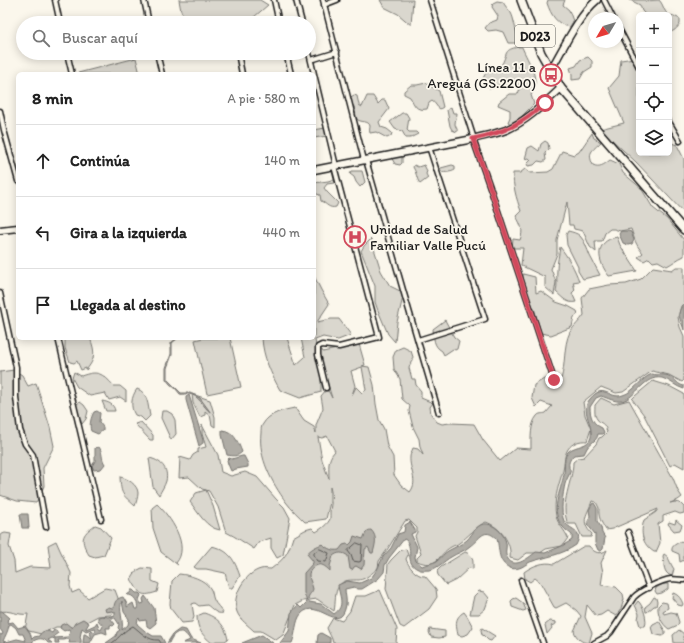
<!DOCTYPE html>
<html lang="es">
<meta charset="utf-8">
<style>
body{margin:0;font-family:Itim,sans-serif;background:#f6f6f6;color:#222}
.controls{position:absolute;right:12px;top:12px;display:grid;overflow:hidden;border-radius:6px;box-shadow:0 2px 10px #0003}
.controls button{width:36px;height:36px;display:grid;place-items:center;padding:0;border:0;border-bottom:1px solid #e0e0e0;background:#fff;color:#222;font:20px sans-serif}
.compass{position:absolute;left:588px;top:12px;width:36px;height:36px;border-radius:50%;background:#fff;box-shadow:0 2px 10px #0003;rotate:232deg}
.stop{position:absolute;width:12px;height:12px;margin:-9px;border:3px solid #d1495b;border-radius:50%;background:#fff}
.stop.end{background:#d1495b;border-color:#fff;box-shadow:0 1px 4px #0008}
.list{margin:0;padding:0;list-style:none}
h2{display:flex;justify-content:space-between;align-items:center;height:52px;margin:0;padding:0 16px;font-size:17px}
h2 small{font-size:13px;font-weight:400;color:#767676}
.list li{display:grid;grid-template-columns:26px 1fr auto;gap:12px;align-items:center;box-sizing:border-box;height:72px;padding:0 16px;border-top:1px solid #e0e0e0}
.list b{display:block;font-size:15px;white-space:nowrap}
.list em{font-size:13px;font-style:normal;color:#767676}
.icon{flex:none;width:22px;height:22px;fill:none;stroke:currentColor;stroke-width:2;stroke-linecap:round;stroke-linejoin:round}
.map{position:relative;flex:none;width:684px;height:643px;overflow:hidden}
.search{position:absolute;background:#fff;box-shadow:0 2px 10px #0003;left:16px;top:16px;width:300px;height:44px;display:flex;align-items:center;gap:10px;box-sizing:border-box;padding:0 14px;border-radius:22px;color:#767676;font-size:15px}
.panel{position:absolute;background:#fff;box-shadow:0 2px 10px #0003;left:16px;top:72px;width:300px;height:268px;border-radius:6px}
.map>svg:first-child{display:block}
.green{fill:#dad7ce;stroke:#7b7a75;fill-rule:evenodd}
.water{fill:#afaca5;stroke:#74726e;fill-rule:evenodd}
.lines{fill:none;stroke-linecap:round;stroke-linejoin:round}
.shore{stroke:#575653;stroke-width:1}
.minor-casing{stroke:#1c1c1c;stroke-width:7}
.secondary-casing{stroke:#1c1c1c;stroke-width:9}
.primary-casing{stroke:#1c1c1c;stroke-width:10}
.minor{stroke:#fbf7ec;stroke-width:4}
.secondary{stroke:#fbf7ec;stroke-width:6}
.primary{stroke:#fbf7ec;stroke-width:7}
.route{stroke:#d1495b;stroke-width:5}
.labels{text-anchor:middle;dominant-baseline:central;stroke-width:3.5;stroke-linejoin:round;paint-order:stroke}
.shield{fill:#fbf7ec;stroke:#5f5e5a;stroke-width:1}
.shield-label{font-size:13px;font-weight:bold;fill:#1c1c1c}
.poi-label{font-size:14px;fill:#1c1c1c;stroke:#fbf7ec;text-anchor:end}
</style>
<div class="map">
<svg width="684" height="643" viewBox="0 0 684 643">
<rect width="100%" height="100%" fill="#fbf7ec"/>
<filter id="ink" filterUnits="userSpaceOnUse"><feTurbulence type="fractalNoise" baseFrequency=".025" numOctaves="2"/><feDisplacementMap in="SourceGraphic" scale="8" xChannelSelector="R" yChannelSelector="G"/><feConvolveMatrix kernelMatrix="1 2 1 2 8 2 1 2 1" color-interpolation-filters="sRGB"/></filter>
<g filter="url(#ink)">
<!-- green -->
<path class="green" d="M179 0H260L268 5 247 23H215L212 21 207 23H188L181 11Z
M380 0H413L411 25 398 14 384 7Z
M548 0H565L563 5 569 10 573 21 570 27C557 25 551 15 547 3Z
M630 0H645V1L659 0C664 5 663 11 669 15H646L642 11 640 5Z
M497 1 503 2C505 6 508 9 511 13 514 18 515 30 519 39L515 43H508L503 32 496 30 488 31 485 28 489 23 497 20 498 16 492 7 493 3Z
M669 15 674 16 680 19V24C677 28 674 32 669 32Z
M518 47H522C528 62 542 80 531 95L534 104 517 121 511 124 508 122 510 117V110L498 105 499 102 509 94H518L520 88 519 85H516L508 89 504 84C498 84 495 89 489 88L483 81C483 70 495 70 502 64 508 52 504 50 518 47Z
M588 57 592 61V67L584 72 580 79 572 80V74L570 68 576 66 580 60Z
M136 58 140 74H78V73Z
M634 58 639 71V153H669V142L677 145 684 159V213L636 162 600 129 624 123 609 88 619 76 621 60Z
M426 83 439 91 443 107 440 109C436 107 436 103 432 101L429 103 427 109C415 111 415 105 410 97L404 94V91L411 85H417Z
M354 95 357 96 359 105 362 107 367 96H373L378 104 382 100H385L389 109 379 122 381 127 387 129 392 133 391 136 387 138 376 132 370 133C369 130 370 128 370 126 369 120 360 123 357 119 355 116 356 112 355 109 354 105 350 103 349 98Z
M451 107 453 113H457C457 117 455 120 455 124 455 127 458 128 457 132L452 130 450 126 447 110Z
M402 113H406L409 118 407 130 409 132H416L418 134 410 138H406L402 131 395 129 390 122Z
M325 128 327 136 314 138V130Z
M592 133 594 138 601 142C592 151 587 152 593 165 599 168 604 165 610 160L619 164 623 173 641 188 653 208 667 219 684 240V256C677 259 673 263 667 266L658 261 653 262 649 258 644 261 638 257 643 253C635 244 635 240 631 229L620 231 614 229H610L605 233 602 241H595L596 252 590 247 583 231 574 229 573 225H569L567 202 557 240V254L551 269 556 282 554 295 545 287V277L524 267 521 265 523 248H512L513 239 520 240C524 230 521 225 516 216L521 211C516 198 513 186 513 173H520L525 169 530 173 548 172 553 169 562 151 574 155 579 152Z
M545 141 548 143 549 149 545 153 546 160 543 162 538 161 534 165 528 166 527 164 531 160 529 158 525 159 528 148 532 146 539 151 541 144Z
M402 155V163L400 165 395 164 391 157Z
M414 165 418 167 424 165 427 171 426 174 428 178 420 184C416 178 417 173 413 167Z
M452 165 455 166V170C452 172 444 173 442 172L440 169 441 168Z
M352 171H362L365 182 360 187 356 182 354 177 350 174Z
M334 179 335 180 334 183 327 184 324 188 327 192 338 203 336 207C329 209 327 204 321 201L320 195 314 193V183L328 181Z
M568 231C572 232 577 233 580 236 585 241 587 249 590 256 593 262 597 269 600 275L583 279 578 271V267L567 245 566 235Z
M617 237 620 245 637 271 609 276C597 261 594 241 617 237Z
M371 239 381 271 390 286 404 293 397 322 395 342 388 334 377 308 375 302V286L361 251 364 246Z
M560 247C568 257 575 269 579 281L573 282 575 290 572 293 576 302C567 304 563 298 556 292 558 284 556 278 557 270 557 262 559 255 560 247Z
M653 267 672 270 676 267H684V303L681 306 678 317 680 327 684 336V380L682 382 669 375 652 371 623 392 616 393 601 387 583 402 585 415 591 429 587 441C580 440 572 443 568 449 563 457 565 466 562 474 558 487 553 502 556 516 558 525 565 530 568 538L562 546 546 549 540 553H527L518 560 510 558C512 542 500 527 486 522 476 526 468 537 459 543 457 545 454 545 451 547 438 554 438 570 417 561V558L421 554 415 536 417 532V528L409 520 405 521 387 550 379 561 378 568C372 573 366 579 359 580 352 580 343 579 339 586 334 592 336 603 334 611L317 599 303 601 295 605 283 635 276 640 261 631H254C249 626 240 620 237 612 231 596 245 573 261 569 264 568 268 569 271 569 284 559 288 554 293 537L305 530 312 528 316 532C321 529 328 524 330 519 330 517 330 514 330 512 331 502 333 498 330 487V502L326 519 305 522C299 516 291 509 286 502 272 483 258 457 261 433 261 430 261 426 263 424 269 413 284 410 295 408L304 421 314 427 316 433V425L323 408 321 396 326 390 329 392 332 398 318 352 322 350 323 352 359 344 365 365 362 366 369 367 374 385 376 404 379 420 384 429 387 446 393 457 394 475 401 485 410 492C419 481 409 470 410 457 410 454 412 451 413 448L418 449 423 455 420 447 419 439 413 427 409 411 410 406 402 399 400 379 394 369 393 357 396 350 403 347 411 351 413 357 409 368 412 379H415L416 385 421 391V398L433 403 430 407 431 414 437 422 442 424 450 423 474 424 483 440 500 461 516 448 531 449C531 439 530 424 537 416 539 413 543 414 546 413L552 406 541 402 536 407 532 398 534 385 544 379H561C566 364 563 346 570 332 574 326 580 321 584 315L582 298 589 289 609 285 626 284 641 279ZM362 367 366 390 362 393 356 387 352 395 355 386 351 371ZM327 436 335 451C327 459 329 468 329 479L322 460 318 437 322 438Z
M523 274 535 277 536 293 541 291 556 302 568 306 577 311 578 314 574 317 572 327 551 335 541 333 535 311 523 283Z
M314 276 321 290 329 304 317 322 331 319H339L351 335 338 340 323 337 315 340 321 374V392L300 398 280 390C271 374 263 357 262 338H287L296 365 305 357 301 338H314Z
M445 320 454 337 459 341 457 349 455 350 453 349 444 355 442 351C433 346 434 338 433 329Z
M65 338H90C95 351 96 359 86 370V368L81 370 77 361 74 363 70 362 65 348Z
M203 338H230L241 387 207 394 195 340Z
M14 370 22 375 28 386 36 383 50 427 54 446 43 468 44 486 36 503 17 501 0 495V372Z
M74 372 81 376C98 370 102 373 114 386H120L126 391V401L120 397 109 400 105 393 90 396 77 387 72 378Z
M653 381 669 386 684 394V468L675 463 670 466 644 415 632 399 635 396Z
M137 389C148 392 148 406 150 416L145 421 141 417 135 415C130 407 131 397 137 389Z
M192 394 210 400 215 417V427L212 425 210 415 205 411V415L200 417 193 403Z
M601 398 614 404 629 400 673 478 678 491 682 497 678 500 670 503 675 502 680 503 684 507V513L680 514 675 512 663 516V521L658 524 660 543 656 552H654C642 544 640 533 644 520L656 512 658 509 612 529 606 530C601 522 598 517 599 508L596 502 592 501C588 514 579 521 592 534L591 537H582L576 524H568C559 503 573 482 573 462L578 458 584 457 596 444 599 438 602 437 607 432C604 421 601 425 597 419 594 415 595 409 595 405Z
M102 401C108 402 114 404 115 411H106Z
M80 402 84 405 88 411 86 419 82 424 79 421 75 405Z
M162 411H167L172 414 175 420 176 434 171 440 161 418Z
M141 422 153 435V440H150L135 424Z
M202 425 218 455 221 472 231 476 245 472 257 477 276 499 284 507 290 518 283 555 277 558 271 548V538L259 542 254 549C245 543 236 537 226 532L218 507 209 491 206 490 213 506 220 530C206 528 198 512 190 502L196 493 206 490 202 489 189 477 179 478 180 457 190 460 193 455 198 452V449L206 447 202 434Z
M149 458C160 460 169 468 166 481 165 485 161 491 159 495L153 487Z
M120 477C127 478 138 485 138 493 138 497 136 503 135 506 122 494 121 495 120 477Z
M157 504C170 516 191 546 176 563L178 565 161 552 153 528 152 508Z
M676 520 682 525 680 530 674 531 668 524 669 522 675 524Z
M95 525 101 527 111 538 104 555 95 557 89 555C80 540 81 535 95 525Z
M5 533 11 534 9 546 14 561 15 573 30 567 51 568 48 545 56 541 60 550 71 573 70 586 72 593 79 590 88 598 105 588 115 590 118 598V608L115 609 111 615 98 616 77 627H56L41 634 25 630 28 614C19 616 8 609 0 612V535Z
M681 541 684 543V560L680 562 679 554 672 551C671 545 677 544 681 541Z
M212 546C230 551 234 559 240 576L232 588H229L225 573 206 569H197L194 567Z
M584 546H589C594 553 600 555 607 550L601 563 603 572 601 585 616 587 623 594 624 599 621 609 616 616 607 611 601 615 596 616 587 605 585 617 592 633 589 643C581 643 576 637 574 631L581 616 576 610 566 603 556 608 554 607 540 582 535 578 530 582 525 579 524 572C532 566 544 561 554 564Z
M406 549 408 555 406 559C408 566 417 577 425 576L436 589 437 597 429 609 404 628 400 626 386 589 388 564 391 560 401 550Z
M465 552C474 555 473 561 473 569L469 568 456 580 446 585 438 575 437 571 441 567Z
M664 554C669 556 670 564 674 569L672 576C663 574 664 564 663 556Z
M142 568 152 569V581L159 584 157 592C139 598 140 593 131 579L136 571Z
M179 574C190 575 204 579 210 588 213 592 212 596 214 600 216 605 221 608 223 613 216 615 212 608 207 605L199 606 195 603 192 604 194 617 192 622 182 623 171 609 170 604 172 581Z
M663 584H668V589L662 593 657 594 655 591 656 588Z
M380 590 397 629 396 643H333C332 637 329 634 327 628L333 618 342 621 350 611 355 596H366Z
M479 591 484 592 489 598 485 609 479 614H470L474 596Z
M673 593C679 595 681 599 683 604L682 606 678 605 672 598Z
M654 597 656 598 657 602 656 606H654L647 612H646L645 607 650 603Z
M516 598 523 603 526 610 523 611 512 607 511 601 513 599Z
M638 601C643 605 648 621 645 626H640L638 619 639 614 635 605Z
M662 602 667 603 668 608 663 611 664 614 671 612 676 613 679 622 678 625 669 629C662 625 657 613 658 606Z
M464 612 467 616 473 627 468 634 462 636 458 635C456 625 454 618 464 612Z
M204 613C213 616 221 621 225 630 227 633 227 637 228 639L225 641H216L212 643C202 635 197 629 197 616Z
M550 621 556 622V624L551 626 552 628 547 634 545 625Z
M659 621 665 631V634L662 636 653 634 651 627 653 624Z
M482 628 495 636 491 641 488 640 483 635H482L481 630Z
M430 629 445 631V637L439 638 431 637 429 632Z
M679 630 684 634V643H674L673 635Z"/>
<!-- water -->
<path class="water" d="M621 231H628L631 232 634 240 632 244 628 245 623 243 619 234Z
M684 304V330C681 320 675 313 684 304Z
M177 338H178L172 343V355L167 368V379L181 393H190L200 398 211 413C203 407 199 395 189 394 186 393 183 395 180 394L176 389 170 384 166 379V368L171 354V343Z
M652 374C659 376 664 373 671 377 676 380 678 385 684 386V389C676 387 670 380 662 378 644 375 637 397 622 401 614 402 608 398 601 396L596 398 590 407C590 417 593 424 602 428L604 432 603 434H598C597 441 591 442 587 448 586 450 585 452 584 454L574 455C571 457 568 463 569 466 569 471 571 467 570 472 569 476 566 480 565 484 563 493 560 512 564 521 568 530 585 529 576 545 562 555 545 557 530 562 526 564 523 567 519 568 516 569 512 569 510 568 497 562 500 550 497 539 484 526 480 539 470 546 465 551 457 553 451 557 444 561 438 568 430 570 426 570 421 571 418 569 404 563 414 549 406 540L404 539 389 558 385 565 384 572 378 579 362 589H358L354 587 345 589C345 594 347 600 346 605 340 637 317 596 301 614 295 621 296 634 292 643H280L289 631 291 613 298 605 301 608 307 602 304 593V573L313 563V561L307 554C309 550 318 545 323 544 327 549 333 551 339 550L343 545 347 544 349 545 352 542 354 536 363 539C365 535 366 530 371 530 378 537 375 545 373 553H371L368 547 365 549 364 565 361 569 356 566 354 567 352 570 350 569 348 556C343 552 338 552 333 556L330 566V571C328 569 325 566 322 565 317 563 308 570 309 576 310 581 312 584 313 589 312 594 306 595 309 602L321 604 334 614C346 606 339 596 338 585L347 581 360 583 371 578 377 570 383 557 391 548 398 534 404 532 405 525 410 522 415 530V532L411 534 417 547 415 557 416 561 422 566C427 564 433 563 437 561 441 558 444 553 448 551 455 547 461 545 467 540 473 534 477 522 488 524 496 526 505 535 506 543 507 547 505 551 506 555 512 572 528 558 536 552L545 553 562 546 572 540V535C569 532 565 530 563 527 549 512 561 491 564 474 565 467 563 456 569 451 576 445 589 447 591 437 593 423 580 410 590 399 604 382 609 400 623 395 634 392 641 378 652 374Z
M189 395 203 440V443L199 446 186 400V397Z
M97 411 100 413 99 422 103 427V430L98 434 91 431C89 425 91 417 94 412Z
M222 430C234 431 238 442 242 452 237 457 233 456 227 455L222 435Z
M99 447C103 452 101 459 105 464L101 469 94 470 92 466 95 461V448Z
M242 456H244L248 464V467L236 469 231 471 228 464 227 460 229 458 232 459Z
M594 503 597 508V521L601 527 602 533 605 538 603 549 601 551 598 550 595 543V534L587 524 590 516 589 510 592 504Z
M20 514H28L29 528H22Z
M131 590H133L136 593H139L141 595 139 600 141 604 144 603 143 599 145 596 154 608 156 623 150 628 147 626 146 620 140 621 139 618 138 619 137 624 145 631 153 636H161L165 643H106L116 636 117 632 120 630 118 628 119 624 115 618H110L115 624 113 626 110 625V628H106L107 634 102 632 95 634 90 643H83L84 634H85L91 638V635L89 632 91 630 95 632 96 629 94 628 86 631 82 628 80 637 81 640V643H69L70 640 68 639 64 640H58L59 643H55V639L52 638 48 640 52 643H48C44 637 37 638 32 642L33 643H0V634L2 635 3 633 0 629V611H2L10 618 7 621 8 623 13 622 18 628 25 626 30 633 32 639 34 637 39 636C42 630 47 630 52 633L54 630H56L58 633 54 636 55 638 67 637 69 635 70 631 69 629 64 631 60 628 61 625 66 623 72 628 75 623 83 619 89 623 86 628V629L95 625 97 622 99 629 101 630 103 626 98 620V617L102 616 108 617 115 615V612L112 611 106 612 105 609 109 607 112 608H114C114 602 117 598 123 597L127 604V607L133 603 135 609H137C139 603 134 594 127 595L131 592ZM122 601 124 612 129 619 128 625 122 630C124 621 118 609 122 601ZM11 624 16 628 19 634H23L26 641 17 639 6 642 3 641C5 636 8 632 9 625Z
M180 629 186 630 191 639 201 643H183L190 640C183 627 174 631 169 643H167L173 634Z
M321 633 330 638V643H317L318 635Z
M262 635 273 643H242Z"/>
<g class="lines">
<!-- shore -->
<path class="shore" d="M357 543 362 545 361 561 359 562 353 561 351 555 348 551Z
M320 549 329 553 326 562 318 561 314 555V553Z
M112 643C117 640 119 636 122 634 125 631 129 628 133 626 141 632 148 641 159 640L161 643"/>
<!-- minor casing -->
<g class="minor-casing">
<path id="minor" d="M55 0 60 23
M144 0 149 23
M274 0 279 23
M296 0 302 23
M323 0 364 160
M430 0 474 139
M604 0 613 18
M324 5 337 0
M618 27 639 67
M67 53 72 74
M157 53 162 74
M238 53 242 74
M286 53 291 74
M309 53 336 166
M311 60 337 52
M0 111 4 130 18 181
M669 122 680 141
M473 139 492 193 554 380
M366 160 403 290 439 413
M0 293 16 367V397L20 430 25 444 33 455 46 527
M58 338 101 519
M418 340 485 319 429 147
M326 388 318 355V347L322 345 339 347 379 337 334 166
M628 532 649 588
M521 580 543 643
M594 643 607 636 611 632 634 597C641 590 662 580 671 579 675 579 680 580 684 580"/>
</g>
<!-- secondary casing -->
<g class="secondary-casing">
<path id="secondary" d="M550 71C563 49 578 16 597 0
M314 170 473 139C484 136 495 134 506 130 527 121 544 104 561 88
M0 230 18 228"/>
</g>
<!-- primary casing -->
<g class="primary-casing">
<path id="primary" d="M521 0 541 53 561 88 684 230"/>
</g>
<!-- minor -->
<use href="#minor" class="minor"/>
<!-- secondary -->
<use href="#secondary" class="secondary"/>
<!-- primary -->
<use href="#primary" class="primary"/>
</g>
</g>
<g class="lines" filter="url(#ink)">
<!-- route -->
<path class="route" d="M545 103C522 124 503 133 473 139L492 193 554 380"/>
</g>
<!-- icons -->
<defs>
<g id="bus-ring" transform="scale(1.15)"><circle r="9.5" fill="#fbf7ec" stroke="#d1495b" stroke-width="1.5"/><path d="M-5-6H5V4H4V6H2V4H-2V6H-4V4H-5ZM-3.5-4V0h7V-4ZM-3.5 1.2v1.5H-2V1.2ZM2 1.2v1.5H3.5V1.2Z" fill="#d1495b"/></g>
<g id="hospital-ring" transform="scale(1.15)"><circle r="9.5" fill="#fbf7ec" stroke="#d1495b" stroke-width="1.5"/><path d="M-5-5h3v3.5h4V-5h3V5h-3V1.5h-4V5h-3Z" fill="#d1495b"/></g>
</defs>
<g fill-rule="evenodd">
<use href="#bus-ring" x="551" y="75"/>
<use href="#hospital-ring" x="355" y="237"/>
</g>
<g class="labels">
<!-- shield labels -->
<rect class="shield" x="515" y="25" width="40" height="22" rx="3"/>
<g class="shield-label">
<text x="535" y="36">D023</text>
</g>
<!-- poi labels -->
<g class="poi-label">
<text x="536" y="67">Línea 11 a<tspan x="536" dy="16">Areguá (GS.2200)</tspan></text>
<text x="370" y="229" text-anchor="start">Unidad de Salud<tspan x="370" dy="16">Familiar Valle Pucú</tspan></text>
</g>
</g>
</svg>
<div class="controls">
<button>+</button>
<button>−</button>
<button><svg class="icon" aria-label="locate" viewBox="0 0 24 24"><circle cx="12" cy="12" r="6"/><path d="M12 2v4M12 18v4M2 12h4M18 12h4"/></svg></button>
<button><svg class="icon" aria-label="layers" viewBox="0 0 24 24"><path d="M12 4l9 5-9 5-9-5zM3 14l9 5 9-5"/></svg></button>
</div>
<svg class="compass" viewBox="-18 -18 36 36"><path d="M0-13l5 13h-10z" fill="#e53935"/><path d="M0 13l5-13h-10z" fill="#767676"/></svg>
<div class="stop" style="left:545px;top:103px"></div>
<div class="stop end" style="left:554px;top:380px"></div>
<div class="search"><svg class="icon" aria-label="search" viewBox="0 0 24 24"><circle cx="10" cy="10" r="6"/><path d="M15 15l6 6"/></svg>Buscar aquí</div>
<section class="panel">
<h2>8 min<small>A pie · 580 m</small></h2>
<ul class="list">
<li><svg class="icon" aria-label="ahead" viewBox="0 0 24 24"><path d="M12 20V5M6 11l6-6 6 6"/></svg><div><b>Continúa</b></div><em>140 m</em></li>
<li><svg class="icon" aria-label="left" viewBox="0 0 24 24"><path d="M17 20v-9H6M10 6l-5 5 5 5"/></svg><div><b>Gira a la izquierda</b></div><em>440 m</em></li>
<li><svg class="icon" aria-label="arrive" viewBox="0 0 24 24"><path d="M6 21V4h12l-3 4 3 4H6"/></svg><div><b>Llegada al destino</b></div></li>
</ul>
</section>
</div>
